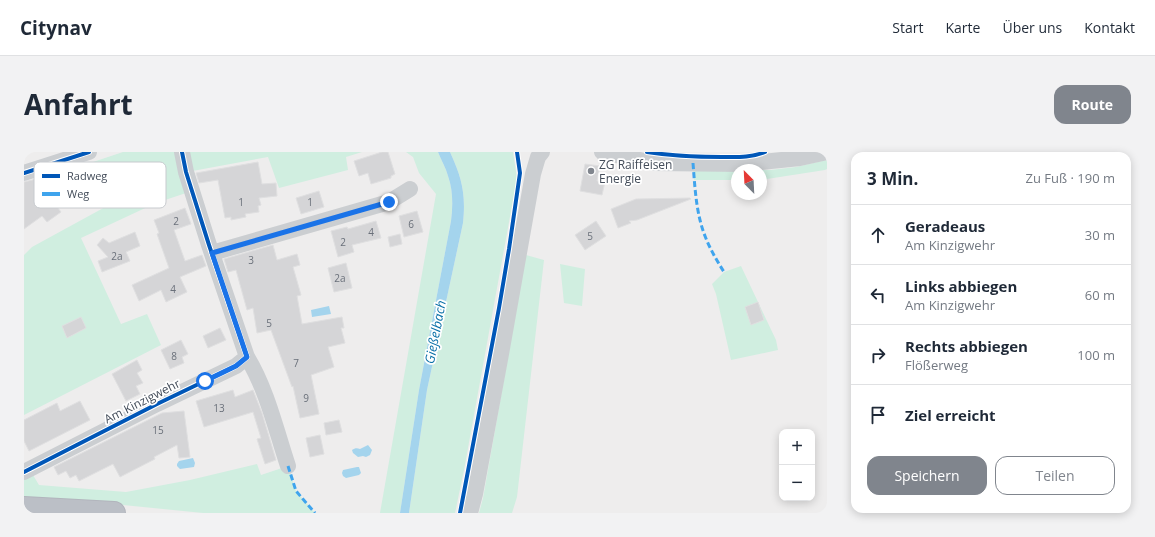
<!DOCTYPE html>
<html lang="de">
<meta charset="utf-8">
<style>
body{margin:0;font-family:"Open Sans",sans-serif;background:#f2f2f3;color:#1f2937}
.controls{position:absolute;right:12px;bottom:12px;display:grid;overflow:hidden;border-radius:8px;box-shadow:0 2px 10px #0003}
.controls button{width:36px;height:36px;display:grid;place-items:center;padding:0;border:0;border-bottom:1px solid #e0e1e3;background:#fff;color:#1f2937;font:20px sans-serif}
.compass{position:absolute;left:707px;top:12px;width:36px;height:36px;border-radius:50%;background:#fff;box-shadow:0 2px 10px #0003;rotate:336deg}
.stop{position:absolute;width:12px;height:12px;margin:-9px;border:3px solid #1a73e8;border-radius:50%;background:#fff}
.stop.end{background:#1a73e8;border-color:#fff;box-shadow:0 1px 4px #0008}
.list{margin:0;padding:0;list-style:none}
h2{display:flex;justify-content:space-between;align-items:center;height:52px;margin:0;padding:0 16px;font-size:17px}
h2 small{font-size:13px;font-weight:400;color:#747a83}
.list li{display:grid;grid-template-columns:26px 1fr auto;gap:12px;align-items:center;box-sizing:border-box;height:60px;padding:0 16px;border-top:1px solid #e0e1e3}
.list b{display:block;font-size:15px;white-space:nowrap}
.list p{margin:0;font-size:13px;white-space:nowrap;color:#747a83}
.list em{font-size:13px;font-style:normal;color:#747a83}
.actions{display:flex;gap:8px;padding:12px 16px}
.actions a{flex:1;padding:9px 0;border:1px solid #80858d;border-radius:12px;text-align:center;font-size:14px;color:#80858d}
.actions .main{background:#80858d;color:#fff}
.icon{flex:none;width:22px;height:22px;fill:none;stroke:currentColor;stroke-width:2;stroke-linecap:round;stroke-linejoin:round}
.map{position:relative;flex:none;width:803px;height:361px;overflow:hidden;border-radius:12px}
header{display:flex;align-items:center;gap:24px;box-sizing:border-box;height:56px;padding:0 20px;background:#fff;border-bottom:1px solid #e0e1e3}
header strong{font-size:19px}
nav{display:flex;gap:22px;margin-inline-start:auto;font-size:14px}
.intro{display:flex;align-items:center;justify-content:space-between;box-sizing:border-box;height:96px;padding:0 24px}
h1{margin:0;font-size:28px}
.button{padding:10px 18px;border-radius:12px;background:#80858d;color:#fff;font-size:14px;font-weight:700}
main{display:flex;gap:24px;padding:0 24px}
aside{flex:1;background:#fff;border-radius:12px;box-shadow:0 2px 10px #0003}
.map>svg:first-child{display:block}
.green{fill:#d0eee0}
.water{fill:#a4d4ed}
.building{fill:#d5d5d7;stroke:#dfdfe0}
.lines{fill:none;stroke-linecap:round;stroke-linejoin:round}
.highway-casing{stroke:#b2b5bd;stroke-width:24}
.minor{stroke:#cbced1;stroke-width:16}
.highway{stroke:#bbbfc6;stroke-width:22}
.quiet{stroke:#3fa4ed;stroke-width:3;stroke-dasharray:6 3;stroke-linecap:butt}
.cycleway-casing{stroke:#fff;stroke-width:6}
.cycleway{stroke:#0057b8;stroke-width:4}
.route{stroke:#1a73e8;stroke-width:5}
.poi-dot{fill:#80858d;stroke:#fff;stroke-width:1.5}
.labels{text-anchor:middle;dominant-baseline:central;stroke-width:3.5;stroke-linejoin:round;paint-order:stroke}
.number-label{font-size:10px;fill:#6a707a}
.poi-label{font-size:12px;fill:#444d5a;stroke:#fff;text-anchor:start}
.street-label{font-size:12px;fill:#444d5a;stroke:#fff}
.water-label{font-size:13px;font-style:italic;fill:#0a70a8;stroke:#fff}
.key{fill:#fff;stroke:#c7cace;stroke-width:1}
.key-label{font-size:11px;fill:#444d5a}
</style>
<header>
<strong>Citynav</strong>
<nav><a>Start</a><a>Karte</a><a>Über uns</a><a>Kontakt</a></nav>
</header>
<div class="intro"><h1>Anfahrt</h1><a class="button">Route</a></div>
<main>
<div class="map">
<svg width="803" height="361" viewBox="0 0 803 361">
<rect width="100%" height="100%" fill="#eeeded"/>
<!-- green -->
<path class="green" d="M99 0H338L322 5 324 18 255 36 244 5 163 20 168 39 132 51 57 86 97 172 123 162 137 193 0 263V103L8 95 83 54 66 11Z
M382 0H414C417 8 422 16 424 24 429 38 429 54 427 69L395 238 376 361H356L412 42 395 21 389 5Z
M426 0H489L493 26 440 318 431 361H385L403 238 439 71C442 42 438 26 426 0Z
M803 8V17L801 18 737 28V18H713V28H670L669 17 746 18 772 15Z
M502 103 520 108 493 345 488 361H455L459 346Z
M536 112 561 117 558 154 540 151Z
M717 114 752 188 754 198 707 208 692 142 688 132 700 120Z
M233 312 237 323 264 314 272 339 291 361H179L99 353 0 348V320L6 318 15 333 102 340 166 328Z"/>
<!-- water -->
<path class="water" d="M414 0H426C438 26 442 42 439 71L403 238 385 361H376L395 238 427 69C429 54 429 38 424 24 422 16 417 8 414 0Z
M305 154 307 162 288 165 287 158Z
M344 293 348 298 346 303 342 305 339 304 334 305 329 301 328 298C331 296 333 296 336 297Z
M169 306 171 311 170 315 156 317 153 314V312L155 309Z
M333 315H335L337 321 335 323 322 326 319 324 318 321 319 318Z"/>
<!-- building -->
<path class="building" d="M358 0H364L371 22 367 24V26L347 32 344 21 335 24 330 9Z
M234 10 238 32 252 31 253 44 235 46 237 53 234 54 235 60 221 62 222 65 207 68V65L201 66 194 28 175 31 172 21Z
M561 12 576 14 573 29 581 30 578 43 556 39Z
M44 20 49 35 28 42 33 49 31 52 37 60 23 70 18 64 0 77V30L16 26 17 29Z
M295 39 300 55 277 62 272 46Z
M666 46 667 47 613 68 605 69 607 71 594 76 587 57 612 47Z
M161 56 167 72 150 78 161 109 178 103 182 114 156 125 163 140 142 150 137 138 115 149 108 133 145 116 133 82 135 81 130 68Z
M393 59 399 80 380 85 375 64Z
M352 69 357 86 328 93 330 100 314 105 307 79 323 75 324 77Z
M572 69 582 84 561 98 551 83Z
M111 80 116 94 102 100 106 109 78 120 74 109 84 105 73 93 79 86 85 91Z
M376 82 378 92 366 95 364 85Z
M249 93 253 108 273 102 276 113 269 115 277 143 273 144 278 172 318 165 320 176H317L321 191 304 195 310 215 287 223 295 262 276 266 269 234 268 235 247 178 233 181 229 156 223 158 212 118 204 120 200 107Z
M322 111 328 136 310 140 304 116Z
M734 150 740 168 727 173 721 155Z
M57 165 62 176 43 186 38 174Z
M196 176 202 188 184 196 179 184Z
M157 188 164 202 158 205 160 211 146 217 137 198Z
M113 208 118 218 113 221 119 231 112 234 116 242 102 249 88 222Z
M209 238 211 245 229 238 238 261 252 308 241 312 233 287 237 286 229 260 180 275 172 249Z
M56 249 66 268 5 299 0 289V268L33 251 36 259Z
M160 259 166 305 155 306 153 293 130 305 131 307 96 325 89 312 55 329 52 323 46 326 42 319 34 323 30 315 138 261Z
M315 268 318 280 302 283 300 271Z
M296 283 300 302 286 305 282 286Z"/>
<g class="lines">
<!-- highway casing -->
<g class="highway-casing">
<path id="highway" d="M0 356 90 361"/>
</g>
<!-- minor -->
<path class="minor" d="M578 0 630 11 720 12 776 6 803 0
M0 21 65 0
M188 101 365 50 386 37
M223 205C243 238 252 278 264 314
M0 320 133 252 212 214 223 205 185 93 162 20 158 0
M446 361 451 342 477 202 509 22 514 5 518 0"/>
<!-- highway -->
<use href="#highway" class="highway"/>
<!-- quiet -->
<path class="quiet" d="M669 11C671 36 672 61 681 84 686 97 693 109 700 120
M264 314 272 339 291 361"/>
<!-- cycleway casing -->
<g class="cycleway-casing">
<path id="cycleway" d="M623 0C648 4 673 5 698 5 712 5 727 6 741 0
M0 21 65 0
M0 320 133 252 212 214 223 205 185 93 162 20 158 0
M436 361 475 156 485 97 496 21 493 0"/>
</g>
<!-- cycleway -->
<use href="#cycleway" class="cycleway"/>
</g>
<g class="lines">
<!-- route -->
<path class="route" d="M181 229 212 214 223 205 188 101 365 50"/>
</g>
<!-- markers -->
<circle class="poi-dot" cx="567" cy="19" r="4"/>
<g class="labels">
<!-- number labels -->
<g class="number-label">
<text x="217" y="50">1</text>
<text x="286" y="50">1</text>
<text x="152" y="69">2</text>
<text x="387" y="72">6</text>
<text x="347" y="80">4</text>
<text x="566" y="84">5</text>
<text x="319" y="90">2</text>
<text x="93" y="104">2a</text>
<text x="227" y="108">3</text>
<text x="316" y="126">2a</text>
<text x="149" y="137">4</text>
<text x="245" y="171">5</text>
<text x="150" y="204">8</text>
<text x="272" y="211">7</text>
<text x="282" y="246">9</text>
<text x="195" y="256">13</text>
<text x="134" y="278">15</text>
</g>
<!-- poi labels -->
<g class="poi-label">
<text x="575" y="12">ZG Raiffeisen<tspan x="575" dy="14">Energie</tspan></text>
</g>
<!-- street labels -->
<g class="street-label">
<text transform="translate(118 249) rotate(-27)">Am Kinzigwehr</text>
</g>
<!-- water labels -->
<g class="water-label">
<text transform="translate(411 180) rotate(-79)">Gießelbach</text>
</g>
</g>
<!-- legend -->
<rect x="10" y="10" width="132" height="46" rx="6" class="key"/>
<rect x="18" y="22" width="18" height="4" fill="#0057b8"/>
<rect x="18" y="40" width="18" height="4" fill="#3fa4ed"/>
<g class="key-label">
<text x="43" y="28">Radweg</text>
<text x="43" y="46">Weg</text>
</g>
</svg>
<div class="controls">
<button>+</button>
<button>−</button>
</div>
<svg class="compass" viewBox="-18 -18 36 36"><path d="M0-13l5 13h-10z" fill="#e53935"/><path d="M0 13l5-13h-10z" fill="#747a83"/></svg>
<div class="stop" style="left:181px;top:229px"></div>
<div class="stop end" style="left:365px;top:50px"></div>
</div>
<aside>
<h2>3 Min.<small>Zu Fuß · 190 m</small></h2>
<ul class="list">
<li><svg class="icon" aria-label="ahead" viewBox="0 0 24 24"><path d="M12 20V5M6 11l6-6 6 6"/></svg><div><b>Geradeaus</b><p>Am Kinzigwehr</p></div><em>30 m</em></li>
<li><svg class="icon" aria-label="left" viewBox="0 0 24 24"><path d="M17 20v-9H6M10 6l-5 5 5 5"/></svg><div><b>Links abbiegen</b><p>Am Kinzigwehr</p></div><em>60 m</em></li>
<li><svg class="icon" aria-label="right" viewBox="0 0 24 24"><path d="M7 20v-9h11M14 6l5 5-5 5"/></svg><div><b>Rechts abbiegen</b><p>Flößerweg</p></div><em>100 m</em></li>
<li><svg class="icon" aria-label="arrive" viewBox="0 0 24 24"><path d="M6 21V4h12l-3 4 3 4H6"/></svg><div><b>Ziel erreicht</b></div></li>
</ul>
<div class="actions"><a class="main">Speichern</a><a>Teilen</a></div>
</aside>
</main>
